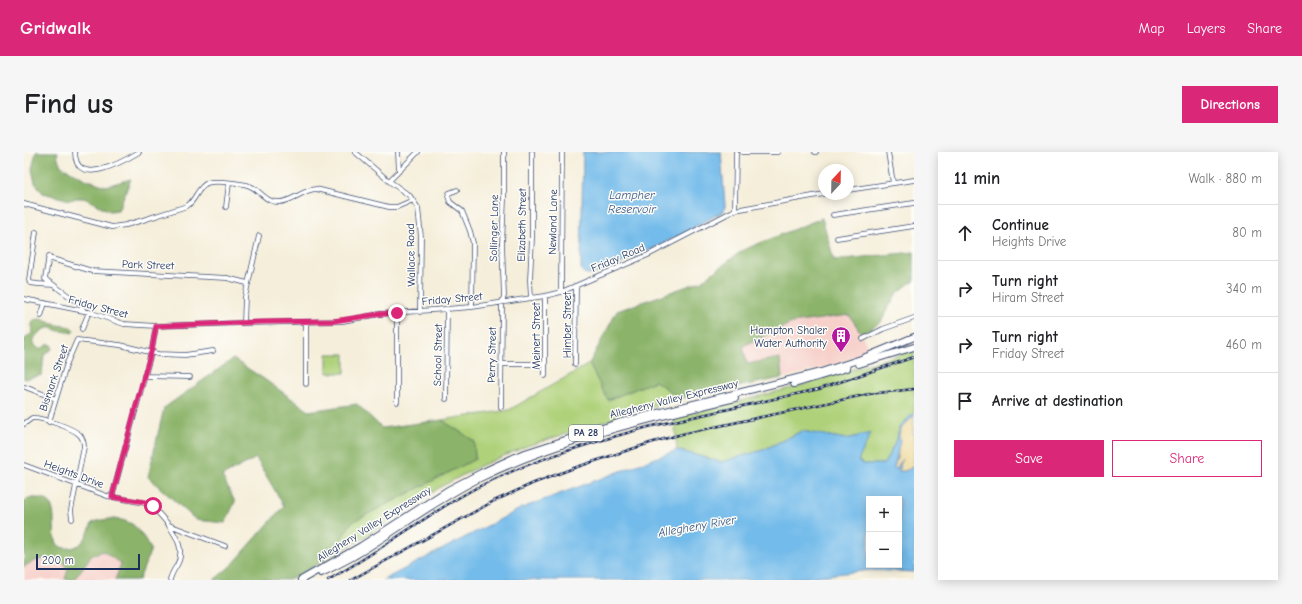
<!DOCTYPE html>
<meta charset="utf-8">
<style>
body{margin:0;font-family:"Comic Neue",sans-serif;background:#f6f6f6;color:#202124}
.controls{position:absolute;right:12px;bottom:12px;display:grid;overflow:hidden;border-radius:0px;box-shadow:0 2px 10px #0003}
.controls button{width:36px;height:36px;display:grid;place-items:center;padding:0;border:0;border-bottom:1px solid #e0e0e0;background:#fff;color:#202124;font:20px sans-serif}
.compass{position:absolute;left:794px;top:12px;width:36px;height:36px;border-radius:50%;background:#fff;box-shadow:0 2px 10px #0003;rotate:22deg}
.scale{position:absolute;left:12px;bottom:10px;width:104px;box-sizing:border-box;padding-left:4px;border:2px solid #1b2f5e;border-top:0;font-size:11px;line-height:14px;white-space:nowrap;color:#1b2f5e;-webkit-text-stroke:3px #fdfcf7;paint-order:stroke}
.stop{position:absolute;width:12px;height:12px;margin:-9px;border:3px solid #db2777;border-radius:50%;background:#fff}
.stop.end{background:#db2777;border-color:#fff;box-shadow:0 1px 4px #0008}
.list{margin:0;padding:0;list-style:none}
h2{display:flex;justify-content:space-between;align-items:center;height:52px;margin:0;padding:0 16px;font-size:17px}
h2 small{font-size:13px;font-weight:400;color:#757577}
.list li{display:grid;grid-template-columns:26px 1fr auto;gap:12px;align-items:center;box-sizing:border-box;height:56px;padding:0 16px;border-top:1px solid #e0e0e0}
.list b{display:block;font-size:15px;white-space:nowrap}
.list p{margin:0;font-size:13px;white-space:nowrap;color:#757577}
.list em{font-size:13px;font-style:normal;color:#757577}
.actions{display:flex;gap:8px;padding:12px 16px}
.actions a{flex:1;padding:9px 0;border:1px solid #db2777;border-radius:0px;text-align:center;font-size:14px;color:#db2777}
.actions .main{background:#db2777;color:#fff}
.icon{flex:none;width:22px;height:22px;fill:none;stroke:currentColor;stroke-width:2;stroke-linecap:round;stroke-linejoin:round}
.map{position:relative;flex:none;width:890px;height:428px;overflow:hidden;border-radius:0px}
header{display:flex;align-items:center;gap:24px;box-sizing:border-box;height:56px;padding:0 20px;background:#db2777;color:#fff}
header strong{font-size:19px}
nav{display:flex;gap:22px;margin-inline-start:auto;font-size:14px}
.intro{display:flex;align-items:center;justify-content:space-between;box-sizing:border-box;height:96px;padding:0 24px}
h1{margin:0;font-size:28px}
.button{padding:10px 18px;border-radius:0px;background:#db2777;color:#fff;font-size:14px;font-weight:700}
main{display:flex;gap:24px;padding:0 24px}
aside{flex:1;background:#fff;border-radius:0px;box-shadow:0 2px 10px #0003}
.map>svg:first-child{display:block}
.built{fill:#f7d0ca}
.green{fill:#afd179;stroke:#65806c}
.forest{fill:#8bb369;stroke:#537164}
.sand{fill:#eeda9e;stroke:#84847e}
.water{fill:#73bbea;stroke:#4775a4;fill-rule:evenodd}
.lines{fill:none;stroke-linecap:round;stroke-linejoin:round}
.minor-casing{stroke:#3c4c71;stroke-width:5.5}
.highway-casing{stroke:#3c4c71;stroke-width:8}
.minor{stroke:#fff;stroke-width:4}
.highway{stroke:#fff;stroke-width:6}
.rail-casing{stroke:#1b2f5e;stroke-width:2.5}
.rail{stroke:#fdfcf7;stroke-width:1;stroke-dasharray:3;stroke-linecap:butt}
.route{stroke:#db2777;stroke-width:5}
.labels{text-anchor:middle;dominant-baseline:central;stroke-width:3;stroke-linejoin:round;paint-order:stroke}
.shield{fill:#fdfcf7;stroke:#5f6c8c;stroke-width:1}
.shield-label{font-size:10px;font-weight:bold;fill:#1b2f5e}
.street-label{font-size:11px;fill:#1b2f5e;stroke:#fdfcf7}
.poi-label{font-size:11px;fill:#1b2f5e;stroke:#fdfcf7;text-anchor:end}
.water-label{font-size:12px;font-style:italic;fill:#355988;stroke:#fdfcf7}
</style>
<header>
<strong>Gridwalk</strong>
<nav><a>Map</a><a>Layers</a><a>Share</a></nav>
</header>
<div class="intro"><h1>Find us</h1><a class="button">Directions</a></div>
<main>
<div class="map">
<svg width="890" height="428" viewBox="0 0 890 428">
<rect width="100%" height="100%" fill="#fdfcf7"/>
<filter id="ink" filterUnits="userSpaceOnUse"><feTurbulence type="fractalNoise" baseFrequency=".025" numOctaves="2"/><feDisplacementMap in="SourceGraphic" scale="8" xChannelSelector="R" yChannelSelector="G"/><feConvolveMatrix kernelMatrix="1 2 1 2 8 2 1 2 1" color-interpolation-filters="sRGB"/></filter>
<filter id="wash" filterUnits="userSpaceOnUse"><feTurbulence type="fractalNoise" baseFrequency=".012" numOctaves="4" result="noise"/><feDisplacementMap in="SourceGraphic" scale="16" xChannelSelector="R" yChannelSelector="G"/><feGaussianBlur stdDeviation="0.9" result="paint"/><feColorMatrix in="noise" values="0 0 0 0 0 0 0 0 0 0 0 0 0 0 0 0 0 1.4 0 .05"/><feComposite in="paint" operator="in"/></filter>
<g filter="url(#wash)">
<rect width="100%" height="100%" fill="#f5eeda"/>
<!-- built -->
<path class="built" d="M825 163 838 182 845 201 792 218 758 226 756 206 723 212 719 194 768 171Z
M79 399 97 412 91 428H49L52 425 67 404Z
M9 408H30L39 411 44 418 41 427 44 428H0V415Z"/>
<!-- green -->
<path class="green" d="M890 198V261L876 274 872 289 860 312H839L834 308 847 281 822 287 778 279 739 298 697 310 653 298 650 266 775 234Z
M303 202H321V221H303Z
M565 212 584 248 631 229 656 246 503 294 454 315 418 334 347 381 304 407 328 370 451 307 450 289 418 268 485 258Z"/>
<!-- forest -->
<path class="forest" d="M12 0H34L33 4 37 14 61 27 82 34 107 27 94 58 86 59 60 46H52L46 48 19 41 11 31 8 17Z
M798 66 810 108 890 100V130L886 131 872 142 857 170 838 182 825 163 768 171 719 194 723 212 756 206 758 226 656 246 631 229 584 248 565 212 593 159 678 129 719 98Z
M17 167C22 169 28 172 33 173 40 174 46 173 50 179L48 181C43 179 41 180 36 179 32 179 28 175 24 176 18 176 10 185 8 190 19 201 13 197 26 192L28 194V197L20 203 18 223 0 227V188L8 181V172L10 168Z
M209 207 240 227 285 259 333 252 358 276 418 268 450 289 451 307 328 370 304 407 264 428H190L209 412 260 354 232 306 198 324 211 350 201 371 172 368 124 325 140 256Z
M4 346C11 346 20 345 25 350 37 364 20 400 47 396 60 394 64 382 68 371 80 366 96 365 108 372 114 376 123 390 127 397L115 428H91L97 412 79 399 67 404 52 425 49 428 41 427 44 418C42 415 41 412 38 410 27 404 9 407 0 415V350Z"/>
<!-- sand -->
<path class="sand" d="M890 264 889 282 890 281V308L889 306 888 309 890 313C885 318 881 320 874 319L878 309 877 308 872 318 870 316 874 303V283L876 277Z"/>
<!-- water -->
<path class="water" d="M559 0H697L701 54 700 59C666 78 632 96 596 112 586 116 575 122 564 122 559 122 557 119 557 114Z
M890 261V264C883 270 872 278 876 288L870 316 872 317 878 307 874 319C881 320 885 318 890 313V420L847 418 760 428H359L498 356 653 298 697 310 739 298 778 279 822 287 847 281 834 309 839 312H860L872 289 876 274ZM845 347H875V413H845Z"/>
</g>
<g filter="url(#ink)">
<g class="lines">
<!-- minor casing -->
<g class="minor-casing">
<path id="minor" d="M51 0C51 37 100 9 115 0
M331 0 365 29 386 44 394 56 397 85 396 160
M374 0 375 19
M718 0H754
M791 0H792
M864 0 869 31
M365 29 394 0
M433 38 425 41 424 44 426 50 438 59 446 79 449 91 448 155
M824 38 890 28
M0 52 88 75 102 73 119 68 163 54C172 48 173 36 183 31 191 28 221 31 228 35 237 40 243 51 255 50 268 50 278 38 292 37L365 55H373L389 48
M202 55 205 31
M711 58 712 0
M809 63 890 51
M12 80 5 128 6 131 14 132 30 133
M813 86 890 74
M25 104 21 127 56 152 60 159
M24 108 28 107 68 119 203 126 223 131
M537 140 538 0
M507 146 506 128 508 86V0
M0 147 65 160 100 172 132 174 220 171 319 169 356 162 448 155 521 144 537 140 624 103 711 58 800 42
M17 164 21 151
M282 170V232
M220 171 221 145 235 84
M58 177 65 160
M839 187 859 177 890 166
M477 212H520
M551 212 552 134
M120 224 166 225
M521 224V144
M1 235 32 247
M422 247 423 158
M373 250V161
M477 255 478 151 480 144 478 92 480 48V0
M25 270 43 211 53 188 96 193 134 202 161 203 189 199
M0 272 8 266C17 265 49 276 56 283 59 287 60 290 60 295L47 358 48 367
M0 313 83 344 121 351 129 355 145 373 201 394
M88 345 128 197 132 174
M145 374C153 385 161 399 153 413 150 418 147 422 146 428"/>
</g>
<!-- highway casing -->
<g class="highway-casing">
<path id="highway" d="M835 212 890 195
M770 232 823 216
M297 421C308 416 319 410 330 404 372 379 411 348 456 326 536 287 625 267 711 246
M277 428 337 394 424 338 457 321 498 302 594 271 797 220 837 207 890 185"/>
</g>
<!-- minor -->
<use href="#minor" class="minor"/>
<!-- highway -->
<use href="#highway" class="highway"/>
<!-- rail casing -->
<g class="rail-casing">
<path id="rail" d="M304 428C356 400 402 362 454 335 507 308 567 291 624 275L795 237 890 205
M327 428 470 349 510 331 550 316 626 291 658 282 845 242 890 237"/>
</g>
<!-- rail -->
<use href="#rail" class="rail"/>
</g>
</g>
<g class="lines" filter="url(#ink)">
<!-- route -->
<path class="route" d="M129 354 121 350 88 345 120 224 128 197 132 174 237 170 310 169 356 162 373 161"/>
</g>
<!-- icons -->
<defs>
<g id="building-pin" transform="scale(1)"><path d="M0 17L-7.5 6A9.5 9.5 0 1 1 7.5 6Z" fill="#b5179e" stroke="#fdfcf7"/><path d="M-4-6H4V6H1V3H-1V6H-4ZM-2.5-4.3h1.7v1.8h-1.7ZM.8-4.3h1.7v1.8H.8ZM-2.5-1h1.7V.8h-1.7ZM.8-1h1.7V.8H.8Z" fill="#fff"/></g>
</defs>
<g fill-rule="evenodd">
<use href="#building-pin" x="817" y="184"/>
</g>
<g class="labels">
<!-- shield labels -->
<rect class="shield" x="545" y="273" width="34" height="16" rx="3"/>
<g class="shield-label">
<text x="562" y="281">PA 28</text>
</g>
<!-- street labels -->
<g class="street-label">
<text transform="translate(529 70) rotate(-89)">Newland Lane</text>
<text transform="translate(498 73) rotate(-89)">Elizabeth Street</text>
<text transform="translate(470 76) rotate(-89)">Sollinger Lane</text>
<text transform="translate(387 103) rotate(-91)">Wallace Road</text>
<text transform="translate(594 106) rotate(-23)">Friday Road</text>
<text transform="translate(124 113) rotate(2)">Park Street</text>
<text transform="translate(428 147) rotate(-5)">Friday Street</text>
<text transform="translate(74 155) rotate(15)">Friday Street</text>
<text transform="translate(543 173) rotate(-90)">Himber Street</text>
<text transform="translate(512 184) rotate(-90)">Meinert Street</text>
<text transform="translate(414 203) rotate(-89)">School Street</text>
<text transform="translate(468 203) rotate(-89)">Perry Street</text>
<text transform="translate(30 226) rotate(-71)">Bismark Street</text>
<text transform="translate(650 247) rotate(-14)">Allegheny Valley Expressway</text>
<text transform="translate(50 322) rotate(20)">Heights Drive</text>
<text transform="translate(350 372) rotate(-32)">Allegheny Valley Expressway</text>
</g>
<!-- poi labels -->
<g class="poi-label">
<text x="803" y="178">Hampton Shaler<tspan x="803" dy="13">Water Authority</tspan></text>
</g>
<!-- water labels -->
<g class="water-label">
<text x="608" y="43">Lampher<tspan x="608" dy="14">Reservoir</tspan></text>
<text transform="translate(673 374) rotate(-10)">Allegheny River</text>
</g>
</g>
</svg>
<div class="controls">
<button>+</button>
<button>−</button>
</div>
<svg class="compass" viewBox="-18 -18 36 36"><path d="M0-13l5 13h-10z" fill="#e53935"/><path d="M0 13l5-13h-10z" fill="#757577"/></svg>
<div class="scale">200 m</div>
<div class="stop" style="left:129px;top:354px"></div>
<div class="stop end" style="left:373px;top:161px"></div>
</div>
<aside>
<h2>11 min<small>Walk · 880 m</small></h2>
<ul class="list">
<li><svg class="icon" aria-label="ahead" viewBox="0 0 24 24"><path d="M12 20V5M6 11l6-6 6 6"/></svg><div><b>Continue</b><p>Heights Drive</p></div><em>80 m</em></li>
<li><svg class="icon" aria-label="right" viewBox="0 0 24 24"><path d="M7 20v-9h11M14 6l5 5-5 5"/></svg><div><b>Turn right</b><p>Hiram Street</p></div><em>340 m</em></li>
<li><svg class="icon" aria-label="right" viewBox="0 0 24 24"><path d="M7 20v-9h11M14 6l5 5-5 5"/></svg><div><b>Turn right</b><p>Friday Street</p></div><em>460 m</em></li>
<li><svg class="icon" aria-label="arrive" viewBox="0 0 24 24"><path d="M6 21V4h12l-3 4 3 4H6"/></svg><div><b>Arrive at destination</b></div></li>
</ul>
<div class="actions"><a class="main">Save</a><a>Share</a></div>
</aside>
</main>
